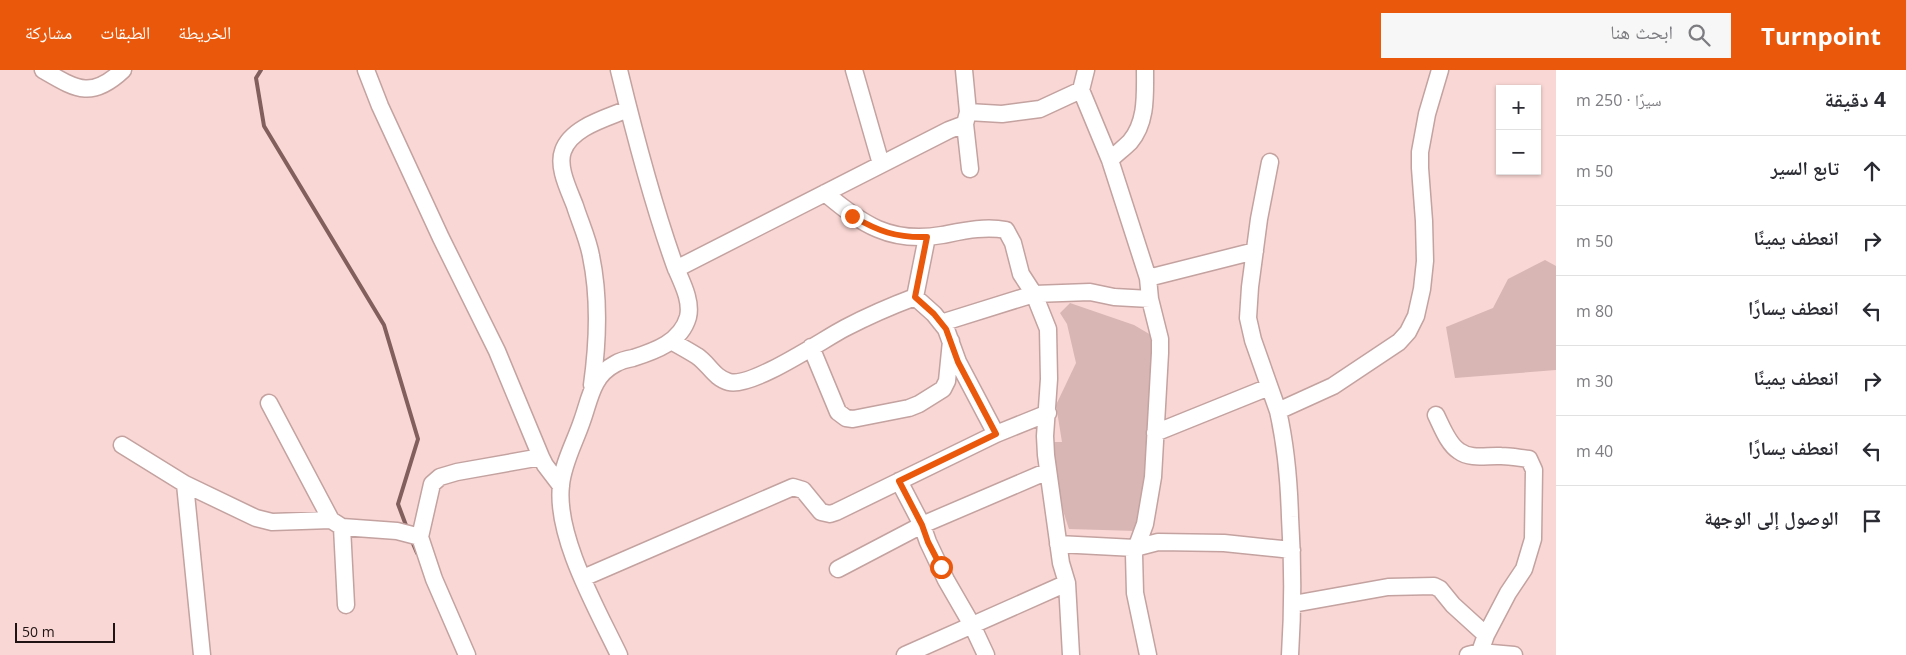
<!DOCTYPE html>
<html lang="ar">
<meta charset="utf-8">
<style>
body{margin:0;font-family:"Open Sans","Noto Naskh Arabic",sans-serif;background:#f7f7f7;color:#2b2b33;direction:rtl}
.controls{position:absolute;right:15px;top:15px;display:grid;overflow:hidden;border-radius:0px;box-shadow:0 1px 4px #0004}
.controls button{width:45px;height:45px;display:grid;place-items:center;padding:0;border:0;border-bottom:1px solid #e1e1e2;background:#fff;color:#2b2b33;font:25px sans-serif}
.scale{position:absolute;left:15px;bottom:12px;width:100px;box-sizing:border-box;padding-left:5px;border:2px solid #1f1413;border-top:0;font-size:14px;line-height:18px;white-space:nowrap;color:#1f1413;-webkit-text-stroke:4px #f9d7d4;paint-order:stroke}
.stop{position:absolute;width:15px;height:15px;margin:-11px;border:4px solid #ea580c;border-radius:50%;background:#fff}
.stop.end{background:#ea580c;border-color:#fff;box-shadow:0 1px 5px #0008}
.list{margin:0;padding:0;list-style:none}
h2{display:flex;justify-content:space-between;align-items:center;height:65px;margin:0;padding:0 20px;font-size:21px}
h2 small{font-size:16px;font-weight:400;color:#7c7c81}
.list li{display:grid;grid-template-columns:32px 1fr auto;gap:15px;align-items:center;box-sizing:border-box;height:70px;padding:0 20px;border-top:1px solid #e1e1e2}
.list b{display:block;font-size:19px;white-space:nowrap}
.list em{font-size:16px;font-style:normal;color:#7c7c81}
.icon{flex:none;width:28px;height:28px;fill:none;stroke:currentColor;stroke-width:2;stroke-linecap:round;stroke-linejoin:round}
.map{position:relative;flex:none;width:1556px;height:585px;overflow:hidden;direction:ltr}
header{display:flex;align-items:center;gap:30px;box-sizing:border-box;height:70px;padding:0 25px;background:#ea580c;color:#fff}
header strong{font-size:24px}
nav{display:flex;gap:28px;margin-inline-start:auto;font-size:18px}
.search{width:350px;height:45px;background:#f7f7f7;display:flex;align-items:center;gap:12px;box-sizing:border-box;padding:0 18px;border-radius:0px;color:#7c7c81;font-size:19px}
main{display:flex}
aside{flex:1;background:#fff}
.map>svg:first-child{display:block}
.green{fill:#d8b6b4}
.lines{fill:none;stroke-linecap:round;stroke-linejoin:round}
.stream{stroke:#825f5c;stroke-width:4}
.minor-casing{stroke:#c3a2a0;stroke-width:19}
.minor{stroke:#fff;stroke-width:16}
.route{stroke:#ea580c;stroke-width:6}
</style>
<header>
<strong>Turnpoint</strong>
<div class="search"><svg class="icon" aria-label="search" viewBox="0 0 24 24"><circle cx="10" cy="10" r="6"/><path d="M15 15l6 6"/></svg>ابحث هنا</div>
<nav><a>الخريطة</a><a>الطبقات</a><a>مشاركة</a></nav>
</header>
<main>
<aside>
<h2>4 دقيقة<small>سيرًا · 250 m</small></h2>
<ul class="list">
<li><svg class="icon" aria-label="ahead" viewBox="0 0 24 24"><path d="M12 20V5M6 11l6-6 6 6"/></svg><div><b>تابع السير</b></div><em>50 m</em></li>
<li><svg class="icon" aria-label="right" viewBox="0 0 24 24"><path d="M7 20v-9h11M14 6l5 5-5 5"/></svg><div><b>انعطف يمينًا</b></div><em>50 m</em></li>
<li><svg class="icon" aria-label="left" viewBox="0 0 24 24"><path d="M17 20v-9H6M10 6l-5 5 5 5"/></svg><div><b>انعطف يسارًا</b></div><em>80 m</em></li>
<li><svg class="icon" aria-label="right" viewBox="0 0 24 24"><path d="M7 20v-9h11M14 6l5 5-5 5"/></svg><div><b>انعطف يمينًا</b></div><em>30 m</em></li>
<li><svg class="icon" aria-label="left" viewBox="0 0 24 24"><path d="M17 20v-9H6M10 6l-5 5 5 5"/></svg><div><b>انعطف يسارًا</b></div><em>40 m</em></li>
<li><svg class="icon" aria-label="arrive" viewBox="0 0 24 24"><path d="M6 21V4h12l-3 4 3 4H6"/></svg><div><b>الوصول إلى الوجهة</b></div></li>
</ul>
</aside>
<div class="map">
<svg width="1556" height="585" viewBox="0 0 1556 585">
<rect width="100%" height="100%" fill="#f9d7d4"/>
<!-- green -->
<path class="green" d="M1545 190 1556 196V300L1455 308 1446 257 1493 238 1508 209Z
M1070 233 1134 255 1151 265 1156 300 1147 410 1136 461 1069 459C1062 438 1048 394 1053 372H1062L1056 335 1076 293 1067 254 1060 243Z"/>
<g class="lines">
<!-- stream -->
<path class="stream" d="M261 0 256 8 264 56 384 255 418 369 398 434 407 458
M411 469 417 483"/>
<!-- minor casing -->
<g class="minor-casing">
<path id="minor" d="M43 0C76 19 91 30 123 0
M366 0 380 36 441 168 497 281 541 387 545 395 561 416
M854 0 881 94
M964 0 968 42 965 54 970 99
M1081 20 1086 0
M968 42 1002 44 1040 39 1081 20 1110 90 1148 208 1150 229 1160 269V283L1153 407 1145 454 1134 484 1135 523 1148 585
M1110 90C1116 84 1124 78 1130 72 1147 52 1145 25 1145 0
M1270 92 1259 149 1250 217 1248 248 1253 270 1278 341
M825 123C862 154 890 174 942 165 963 161 984 156 1006 160L1013 173 1021 204 1034 224 1048 259 1049 309 1045 366 1046 385 1061 493 1067 513 1071 585
M676 199 949 60 965 54
M1148 208 1255 181
M915 227 934 244 946 259 958 292 996 364
M941 253 1034 224 1090 222 1114 227 1150 229
M671 271C680 276 689 281 697 286 709 294 714 308 729 312 752 318 822 270 845 258 868 246 891 236 915 227L927 167
M811 277 838 342 846 348 853 349 909 338 919 334 943 319 947 311 951 271
M592 315C598 272 600 229 591 186 588 169 580 152 575 136 569 120 557 97 563 81 571 57 607 48 628 39
M269 333 331 450
M1436 345C1442 357 1448 374 1459 381 1471 390 1488 385 1501 386 1510 386 1520 388 1529 389L1534 400 1533 469 1524 499 1508 523 1486 565 1480 582
M1155 363 1269 317
M122 375 185 414 256 448 272 452 331 450 342 457 397 461 420 467
M899 411 922 455 928 472 946 510 972 555 986 585
M185 414 202 585
M342 457 346 535
M1058 474 1135 478 1158 472 1224 473 1292 480
M838 499 922 455 1048 401
M583 508 793 417 803 420 821 442 830 444 836 442 996 364 1048 343
M1293 534 1388 517 1434 516 1440 519 1453 535 1486 565
M467 585 434 509 420 467 432 414 440 407 457 402 541 387
M619 585C597 539 555 466 561 415 563 393 575 372 582 351 590 329 592 306 615 294 620 291 627 289 633 288 655 281 681 272 688 247 692 230 681 211 675 196 652 132 635 66 619 0
M905 585 1067 513
M1290 585C1293 539 1293 494 1290 447 1289 412 1286 376 1278 341L1333 316 1399 272 1408 262 1416 246 1422 219 1425 191 1424 151 1420 98V82L1427 44 1440 0
M1468 585 1480 582 1514 585"/>
</g>
<!-- minor -->
<use href="#minor" class="minor"/>
</g>
<g class="lines">
<!-- route -->
<path class="route" d="M852 146C878 161 896 168 927 167L915 227 934 244 946 259 958 292 996 364 899 411 922 455 928 472 941 497"/>
</g>
</svg>
<div class="controls">
<button>+</button>
<button>−</button>
</div>
<div class="scale">50 m</div>
<div class="stop" style="left:941px;top:497px"></div>
<div class="stop end" style="left:852px;top:146px"></div>
</div>
</main>
